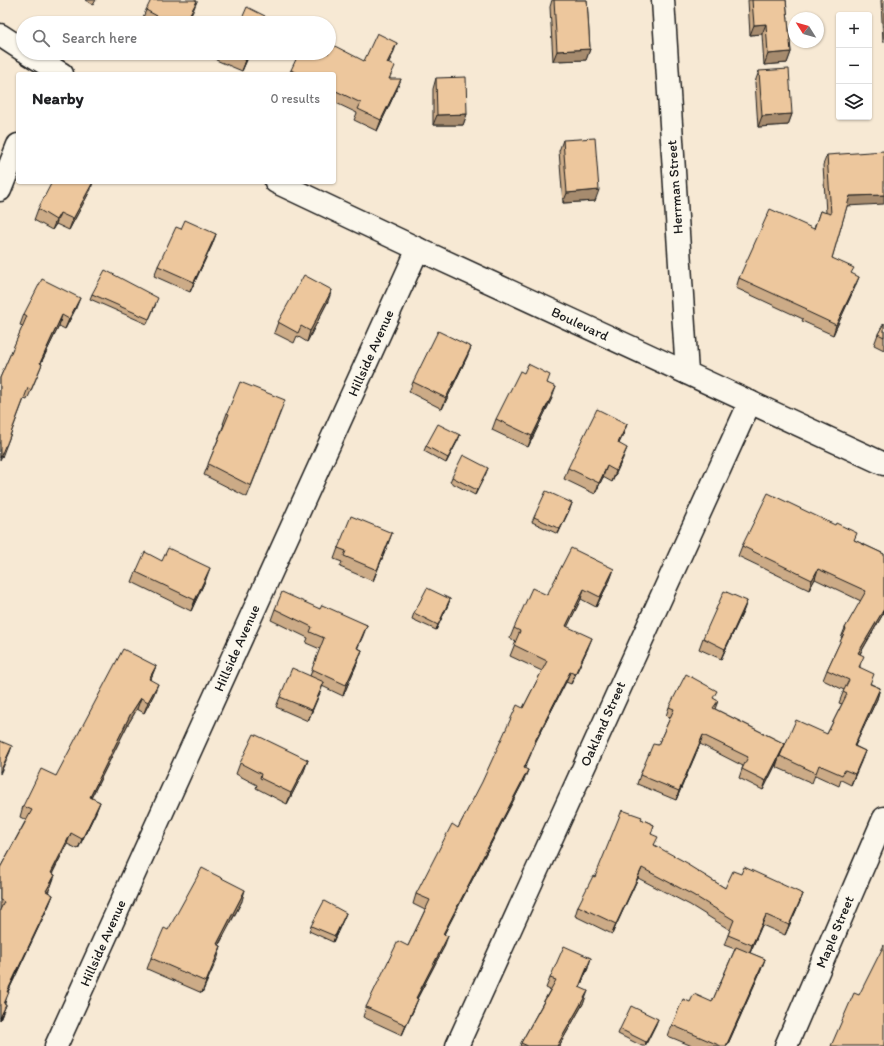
<!DOCTYPE html>
<meta charset="utf-8">
<style>
body{margin:0;font-family:Itim,sans-serif;background:#f6f6f6;color:#202124}
.controls{position:absolute;right:12px;top:12px;display:grid;overflow:hidden;border-radius:4px;box-shadow:0 1px 3px #0004}
.controls button{width:36px;height:36px;display:grid;place-items:center;padding:0;border:0;border-bottom:1px solid #e0e0e0;background:#fff;color:#202124;font:20px sans-serif}
.compass{position:absolute;left:788px;top:12px;width:36px;height:36px;border-radius:50%;background:#fff;box-shadow:0 1px 3px #0004;rotate:307deg}
.list{margin:0;padding:0;list-style:none}
h2{display:flex;justify-content:space-between;align-items:center;height:52px;margin:0;padding:0 16px;font-size:17px}
h2 small{font-size:13px;font-weight:400;color:#757577}
.icon{flex:none;width:22px;height:22px;fill:none;stroke:currentColor;stroke-width:2;stroke-linecap:round;stroke-linejoin:round}
.map{position:relative;flex:none;width:884px;height:1046px;overflow:hidden}
.search{position:absolute;background:#fff;box-shadow:0 1px 3px #0004;left:16px;top:16px;width:320px;height:44px;display:flex;align-items:center;gap:10px;box-sizing:border-box;padding:0 14px;border-radius:22px;color:#757577;font-size:15px}
.panel{position:absolute;background:#fff;box-shadow:0 1px 3px #0004;left:16px;top:72px;width:320px;height:112px;border-radius:4px}
.map>svg:first-child{display:block}
.lines{fill:none;stroke-linecap:round;stroke-linejoin:round}
.minor-casing{stroke:#1c1c1c;stroke-width:25}
.secondary-casing{stroke:#1c1c1c;stroke-width:25}
.minor{stroke:#fbf7ec;stroke-width:22}
.secondary{stroke:#fbf7ec;stroke-width:22}
.wall{fill:#ccab87;stroke:#1c1c1c}
.shaded-wall{fill:#a68b6e;stroke:#1c1c1c}
.building{fill:#edc79d;stroke:#1c1c1c}
.labels{text-anchor:middle;dominant-baseline:central;stroke-width:3.5;stroke-linejoin:round;paint-order:stroke}
.street-label{font-size:14px;fill:#1c1c1c;stroke:#fbf7ec}
</style>
<div class="map">
<svg width="884" height="1046" viewBox="0 0 884 1046">
<rect width="100%" height="100%" fill="#f7e9d4"/>
<filter id="ink" filterUnits="userSpaceOnUse"><feTurbulence type="fractalNoise" baseFrequency=".025" numOctaves="2"/><feDisplacementMap in="SourceGraphic" scale="8" xChannelSelector="R" yChannelSelector="G"/><feConvolveMatrix kernelMatrix="1 2 1 2 8 2 1 2 1" color-interpolation-filters="sRGB"/></filter>
<g filter="url(#ink)">
<g class="lines">
<!-- minor casing -->
<g class="minor-casing">
<path id="minor" d="M663 0 687 373
M0 190 18 145
M56 1046 418 249
M457 1046 750 402
M786 1046 884 818"/>
</g>
<!-- secondary casing -->
<g class="secondary-casing">
<path id="secondary" d="M0 35 23 50
M28 53 62 74
M276 182 418 249 884 464"/>
</g>
<!-- minor -->
<use href="#minor" class="minor"/>
<!-- secondary -->
<use href="#secondary" class="secondary"/>
</g>
<!-- wall -->
<path class="wall" d="M85 0H96L93 5Z
M552 0H587L590 49 586 60 553 61 550 7Z
M748 0H786L791 52 787 63 764 65 762 34 750 35Z
M881 0H884V42H883Z
M146 10 193 11 187 23H146L142 20Z
M219 53H250L242 71 216 60Z
M393 54 388 63 390 79 397 89 377 131 354 120 357 113 334 102V74H289L291 70 364 61Z
M759 71 792 114 788 125 758 127 755 82Z
M436 78 467 114 463 125H433V89Z
M563 140 595 201 563 203 559 151Z
M827 155 847 206 832 258 851 273 855 287 833 335 802 321 803 319 736 288 739 278 814 229 820 211 826 213 823 165Z
M91 189 69 230 56 224 52 230 34 220 38 209Z
M181 229 216 234 212 245 190 292 154 276 158 266Z
M92 294 156 304 147 324 90 299Z
M328 301 307 342 297 336 294 343 274 333 278 322Z
M76 308 65 329 59 326 41 363 42 364 38 374 27 400 24 399 2 457V456L0 460V378L23 326 20 325 24 314Z
M884 323V350L874 345 878 334Z
M471 347 467 357 442 409 409 392 413 382Z
M548 383 552 398 528 447 492 430 496 419Z
M281 411 247 497 204 475 224 424H223L227 413Z
M627 424 623 435 619 443 623 458 612 482 603 477 595 494 564 479 568 468Z
M460 435 458 440 446 463 424 451 426 446Z
M486 473 475 495 450 482 452 477Z
M572 503 558 534 532 522 534 517Z
M854 540 884 554V615L883 614 860 654V667L871 684 880 688 877 699 855 746 865 751 851 785 841 780 839 786 815 775 812 783 776 767 778 760 763 790 739 778 743 766 700 744 676 800 637 784 640 775 658 745 670 718 666 716 669 707 714 699 718 701 715 709 785 744 827 734 842 704 839 703 844 690 823 680 827 670 842 638H841L845 628 861 601 815 579 809 590 738 556 742 546Z
M388 544 373 581 340 567 342 562 334 559 338 548Z
M162 561 206 579 191 611 132 582 136 572Z
M614 569 610 580 596 607 581 599 567 626 588 648 571 684 566 682 534 745 524 769 528 770 524 780 444 934V947L417 999 414 1009 402 1035 363 1017 366 1007 408 946 425 910 413 904 416 894 458 828 523 708 542 671 510 656 516 641 510 638 514 628 547 595Z
M450 599 448 605 436 630 412 619 414 613Z
M747 601 743 612 721 659 699 649 703 638Z
M275 609H320L367 625 357 648 362 650 358 661 343 696 322 686 308 721 276 707 280 697 310 676 320 649 306 643 308 638 271 620Z
M156 666 150 680 154 694 144 713 137 709 127 726 91 798 100 802 96 812 78 849 67 844 52 874 55 875 51 886 48 892 53 895 49 905 8 992 2 1015 0 1020V868L26 820 20 817 23 806 56 776Z
M308 760 304 771 287 804 256 788 257 785 236 774 240 763Z
M641 819 654 825 651 834 655 846 725 888 741 874 803 894 799 904 785 935 762 925 750 953 765 959 761 970 727 1046H692L668 1036 672 1025 690 1002H712L735 949 724 945 730 930 690 905 638 878 612 934 575 916 578 906Z
M242 901 219 945 221 946 202 993 147 969 151 958 168 930Z
M346 913 344 918 333 942 309 931 311 926Z
M588 968 580 987 584 1002 559 1046H520L521 1043 550 990 546 988 550 978Z
M656 1024 645 1046H642L618 1034 620 1029Z"/>
<!-- shaded-wall -->
<path class="shaded-wall" d="M197 1 193 11 187 23H185Z
M766 24 762 34 750 35 754 25Z
M397 43 393 54 383 74 387 63Z
M590 49 586 60 553 61 557 51Z
M791 52 787 63 764 65 768 54Z
M249 53H250L242 71 246 60Z
M401 79 397 89 377 131 381 120Z
M467 114 463 125H433L437 115Z
M792 114 788 125 758 127 762 116Z
M93 182 91 189 69 230 73 219Z
M599 190 595 201 563 203 567 193Z
M884 195V204L846 206 850 196Z
M60 213 56 224 52 230 56 220Z
M216 234 212 245 190 292 194 282Z
M859 277 855 287 833 335 836 325Z
M332 290 328 301 307 342 310 331Z
M80 298 76 308 65 329 69 319Z
M62 315 59 326 36 373 40 363Z
M471 347 467 357 442 409 446 398Z
M556 387 552 398 528 447 532 436Z
M627 424 623 435 614 454 618 443Z
M460 435 458 440 446 463 448 458Z
M627 448 623 458 612 482 616 471Z
M607 466 603 477 595 494 599 483Z
M488 468 486 473 475 495 477 490Z
M572 503 570 509 558 534 560 529Z
M392 533 388 544 373 581 377 570Z
M210 568 206 579 191 611 195 600Z
M614 569 610 580 596 607 600 597Z
M818 569 815 579 809 590 812 580Z
M584 589 581 599 563 636 566 626Z
M450 599 448 605 436 630 438 625Z
M747 601 743 612 721 659 725 649Z
M884 609 883 614 854 664 858 653Z
M367 625 363 636 353 658 357 648Z
M592 638 588 648 571 684 575 674Z
M362 650 358 661 343 696 346 685Z
M156 666 152 676 145 690 149 679Z
M570 672 566 682 534 745 531 754 520 779 534 743Z
M324 682 320 693 308 721 312 710Z
M158 684 154 694 144 713 148 702Z
M880 688 877 699 850 756 854 746Z
M141 698 137 709 127 726 86 808 90 797 130 715Z
M703 735 700 744 676 800 679 791Z
M785 744 778 760 763 790 766 781Z
M12 746 10 752 0 774V772Z
M865 751 861 762 851 785 855 774Z
M308 760 304 771 287 804 291 793Z
M528 770 524 780 439 944 443 934Z
M100 802 96 812 78 849 82 839Z
M71 833 67 844 47 884 51 873Z
M642 868 638 878 612 934 616 924Z
M55 875 51 886 43 902 46 891Z
M245 890 242 901 213 955 217 944Z
M803 894 799 904 785 935 789 925Z
M53 895 49 905 3 1002 7 992Z
M346 913 344 918 333 942 335 936Z
M766 915 762 925 749 955 752 945Z
M448 936 444 947 412 1008 416 998Z
M221 946 218 957 202 993 206 982Z
M591 958 588 968 575 998 579 987Z
M765 959 761 970 727 1046H726Z
M588 991 584 1002 559 1046H557Z
M418 999 414 1009 402 1035 406 1025Z
M6 1005 0 1020V1018Z
M658 1019 656 1024 645 1046 646 1042Z"/>
<!-- building -->
<path class="building" d="M151 0H195L197 1 185 23H170L146 10Z
M554 0H587L590 49 557 51Z
M752 0H786L791 52 768 54 766 24 754 25Z
M247 7 265 16 262 23H240Z
M377 33 397 43 387 63 395 66 389 79H401L381 120 358 109 361 103 334 90V74H299L291 70 299 53H329V43L364 61Z
M229 53H249L246 60Z
M789 69 792 114 762 116 759 71Z
M466 77 467 114 437 115 436 78Z
M595 138 599 190 567 193 563 140Z
M884 151V195L850 196 832 258 854 268 851 273 859 277 836 325 806 311 807 309 739 278 770 209 814 229 820 211 831 214 827 155Z
M52 182H93L73 219 60 213 56 220 38 209Z
M185 220 216 234 194 282 158 266 176 227 181 229Z
M105 270 158 298 149 319 92 294Z
M304 275 332 290 310 331 301 326 298 333 278 322Z
M42 279 80 298 69 319 62 315 40 363 42 364 31 390 28 388 6 446H5L0 458V378L27 316 24 314Z
M884 323V337L878 334Z
M438 331 471 347 446 398 413 382Z
M528 364 550 375 547 383 556 387 532 436 496 419 520 371 524 373Z
M240 382 285 400 251 486 208 464 229 414 227 413Z
M597 409 627 424 618 443 627 448 616 471 607 466 599 483 568 468Z
M438 424 460 435 448 458 426 446Z
M463 455 488 468 477 490 452 477Z
M546 491 572 503 560 529 534 517Z
M768 493 835 525 836 523 857 533 854 540 884 554V609L858 653 864 656 859 667 874 674 870 684 880 688 854 746 865 751 855 774 845 770 842 775 819 765 816 773 780 756 796 720 827 734 847 694 843 692 849 680 827 670 846 629 845 628 866 591 818 569 812 580 742 546Z
M351 516 392 533 377 570 344 556 346 551 338 548Z
M168 548 210 568 195 600 136 572 145 552 162 561Z
M571 548 614 569 600 597 584 589 566 626 592 638 575 674 570 672 534 743 535 744 524 768 528 770 443 934 448 936 416 998 418 999 406 1025 366 1007 398 941 408 946 430 900 416 894 452 824 458 828 482 782 517 705 523 708 547 661 514 645 520 631 514 628 532 588 547 595Z
M427 588 450 599 438 625 414 613Z
M724 591 747 601 725 649 703 638Z
M282 592 320 609 322 605 367 625 357 648 362 650 346 685 312 669 324 638 310 632 312 627 275 609Z
M123 649 156 666 149 679 158 684 148 702 141 698 130 715 90 797 100 802 82 839 71 833 51 873 55 875 46 891 53 895 7 992H9L4 1004 6 1005 0 1018V910L4 902 0 900V868L32 810 23 806 41 769 56 776Z
M292 668 324 682 312 710 280 697Z
M686 674 717 691 713 698 718 701 713 708 785 744 766 781 742 769 748 757 703 735 679 791 640 775 653 744 658 745 674 709 669 707Z
M254 734 308 760 291 793 260 778 261 774 240 763Z
M0 741 12 746 0 772Z
M622 810 642 817 641 819 654 825 651 834 658 837 654 845 689 864 688 865 725 888 733 871 741 874 744 867 803 894 789 925 766 915 752 945 728 935 734 920 693 895 642 868 616 924 578 906 593 876 595 877Z
M202 868 245 890 217 944 221 946 206 982 151 958 164 928 168 930Z
M324 901 346 913 335 936 311 926Z
M884 945V1046H831L854 993 859 995Z
M564 946 591 958 579 987 588 991 557 1046H528L521 1043 556 980 550 978Z
M736 947 765 959 726 1046H721L672 1025 683 999 690 1002 694 994 712 1002Z
M631 1006 658 1019 646 1042 620 1029Z"/>
</g>
<g class="labels">
<!-- street labels -->
<g class="street-label">
<text transform="translate(675 187) rotate(-94)">Herrman Street</text>
<text transform="translate(580 324) rotate(25)">Boulevard</text>
<text transform="translate(371 353) rotate(-66)">Hillside Avenue</text>
<text transform="translate(237 648) rotate(-66)">Hillside Avenue</text>
<text transform="translate(603 724) rotate(-66)">Oakland Street</text>
<text transform="translate(835 932) rotate(-67)">Maple Street</text>
<text transform="translate(103 943) rotate(-66)">Hillside Avenue</text>
</g>
</g>
</svg>
<div class="controls">
<button>+</button>
<button>−</button>
<button><svg class="icon" aria-label="layers" viewBox="0 0 24 24"><path d="M12 4l9 5-9 5-9-5zM3 14l9 5 9-5"/></svg></button>
</div>
<svg class="compass" viewBox="-18 -18 36 36"><path d="M0-13l5 13h-10z" fill="#e53935"/><path d="M0 13l5-13h-10z" fill="#757577"/></svg>
<div class="search"><svg class="icon" aria-label="search" viewBox="0 0 24 24"><circle cx="10" cy="10" r="6"/><path d="M15 15l6 6"/></svg>Search here</div>
<section class="panel">
<h2>Nearby<small>0 results</small></h2>
<ul class="list">
</ul>
</section>
</div>
